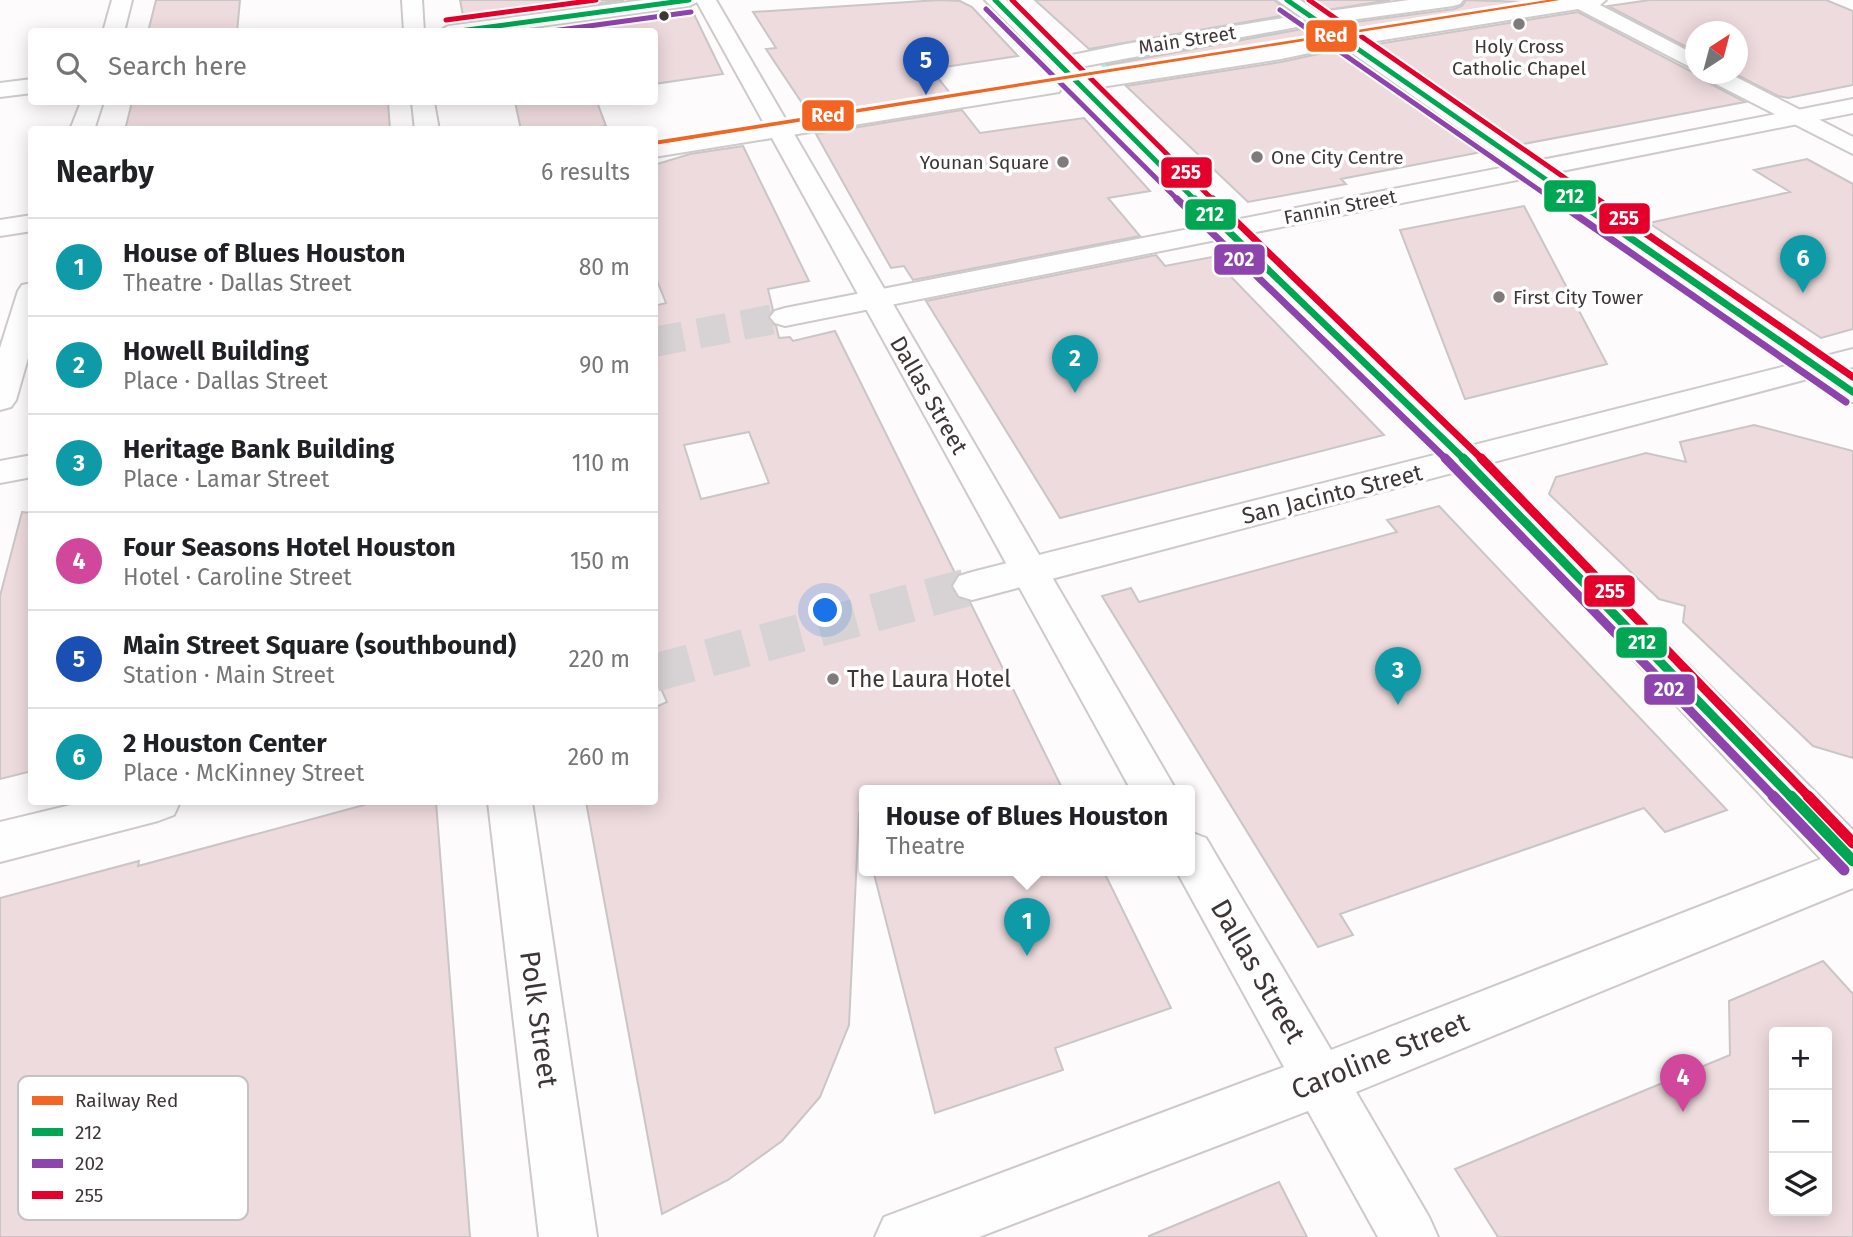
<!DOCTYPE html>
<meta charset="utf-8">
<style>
body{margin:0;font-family:"Fira Sans",sans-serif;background:#f2f2f2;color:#202124}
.controls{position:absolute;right:21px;bottom:21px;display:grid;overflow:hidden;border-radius:7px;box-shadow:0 4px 18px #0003}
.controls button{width:63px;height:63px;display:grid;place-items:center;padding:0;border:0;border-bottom:2px solid #e0e0e0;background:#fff;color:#202124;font:35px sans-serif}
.compass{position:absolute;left:1685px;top:21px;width:63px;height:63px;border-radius:50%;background:#fff;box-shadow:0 4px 18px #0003;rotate:36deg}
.you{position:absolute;left:826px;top:611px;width:24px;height:24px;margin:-18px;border:5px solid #fff;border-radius:50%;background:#1a73e8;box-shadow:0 0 0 10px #1a73e833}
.badge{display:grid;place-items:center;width:46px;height:46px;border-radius:50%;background:#817a7b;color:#fff;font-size:23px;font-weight:700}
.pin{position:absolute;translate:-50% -58px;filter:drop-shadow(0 2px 4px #0008)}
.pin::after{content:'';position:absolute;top:37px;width:24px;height:21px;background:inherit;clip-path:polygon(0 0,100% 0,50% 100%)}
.popup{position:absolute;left:859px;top:785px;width:336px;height:91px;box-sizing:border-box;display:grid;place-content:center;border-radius:7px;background:#fff;filter:drop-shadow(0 2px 5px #0005);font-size:23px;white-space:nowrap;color:#757577}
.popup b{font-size:26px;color:#202124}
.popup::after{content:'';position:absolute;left:50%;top:100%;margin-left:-14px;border:14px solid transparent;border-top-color:#fff}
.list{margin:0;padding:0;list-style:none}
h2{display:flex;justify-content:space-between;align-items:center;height:91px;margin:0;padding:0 28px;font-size:30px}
h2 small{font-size:23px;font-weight:400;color:#757577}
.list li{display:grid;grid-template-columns:46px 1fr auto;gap:21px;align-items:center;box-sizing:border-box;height:98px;padding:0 28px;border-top:2px solid #e0e0e0}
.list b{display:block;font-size:26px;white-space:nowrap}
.list p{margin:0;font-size:23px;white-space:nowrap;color:#757577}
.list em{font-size:23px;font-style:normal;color:#757577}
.icon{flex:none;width:38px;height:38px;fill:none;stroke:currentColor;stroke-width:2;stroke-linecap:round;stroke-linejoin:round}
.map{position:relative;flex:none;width:1853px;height:1237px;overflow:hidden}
.search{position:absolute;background:#fff;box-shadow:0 4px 18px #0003;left:28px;top:28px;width:630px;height:77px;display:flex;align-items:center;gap:18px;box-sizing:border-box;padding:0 24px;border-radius:7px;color:#757577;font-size:26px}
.panel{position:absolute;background:#fff;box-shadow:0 4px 18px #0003;left:28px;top:126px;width:630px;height:679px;border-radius:7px}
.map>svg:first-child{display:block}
.water{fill:#9cf3ed}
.building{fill:#eedbde;stroke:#cac6c6;stroke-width:2;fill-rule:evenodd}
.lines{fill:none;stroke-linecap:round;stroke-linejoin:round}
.primary-tunnel-far1{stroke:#d7d3d4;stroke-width:30;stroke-dasharray:30 15;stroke-linecap:butt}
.primary-tunnel{stroke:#d7d3d4;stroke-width:38;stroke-dasharray:38 19;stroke-linecap:butt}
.street-casing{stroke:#cecaca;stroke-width:4}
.secondary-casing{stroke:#cecaca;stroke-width:4}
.primary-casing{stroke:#cecaca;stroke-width:4}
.street{fill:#fffefe;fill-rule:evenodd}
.secondary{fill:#fffefe;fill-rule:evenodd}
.primary{fill:#fffefe;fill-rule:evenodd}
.bus-1-far3-casing{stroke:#fff;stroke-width:9}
.bus-1-far2-casing{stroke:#fff;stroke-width:11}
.bus-1-far1-casing{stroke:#fff;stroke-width:14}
.bus-1-casing{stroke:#fff;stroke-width:17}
.bus-2-far3-casing{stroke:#fff;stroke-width:9}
.bus-2-far2-casing{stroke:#fff;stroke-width:11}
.bus-2-far1-casing{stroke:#fff;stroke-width:14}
.bus-2-casing{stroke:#fff;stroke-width:17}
.bus-3-far3-casing{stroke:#fff;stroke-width:9}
.bus-3-far2-casing{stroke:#fff;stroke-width:11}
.bus-3-far1-casing{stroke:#fff;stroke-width:14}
.bus-3-casing{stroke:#fff;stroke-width:17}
.bus-1-far3{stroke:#00a651;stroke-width:5}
.bus-1-far2{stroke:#00a651;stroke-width:7}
.bus-1-far1{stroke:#00a651;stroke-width:9}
.bus-1{stroke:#00a651;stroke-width:11}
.bus-2-far3{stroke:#8e44ad;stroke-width:5}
.bus-2-far2{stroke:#8e44ad;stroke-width:7}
.bus-2-far1{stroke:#8e44ad;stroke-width:9}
.bus-2{stroke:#8e44ad;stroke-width:11}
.bus-3-far3{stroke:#e4002b;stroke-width:5}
.bus-3-far2{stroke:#e4002b;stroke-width:7}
.bus-3-far1{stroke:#e4002b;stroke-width:9}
.bus-3{stroke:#e4002b;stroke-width:11}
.rail-1-casing{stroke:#fff;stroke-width:6}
.rail-1{fill:#f26522;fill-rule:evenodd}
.bus-dot{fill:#3e3536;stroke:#fff;stroke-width:2.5}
.poi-dot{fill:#817a7b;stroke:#fff;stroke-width:2.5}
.labels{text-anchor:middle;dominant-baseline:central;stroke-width:7;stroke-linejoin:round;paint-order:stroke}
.far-street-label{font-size:19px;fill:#3e3536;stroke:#fff}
.far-poi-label{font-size:19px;fill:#3e3536;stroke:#fff;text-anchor:start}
.street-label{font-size:23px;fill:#3e3536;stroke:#fff}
.poi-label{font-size:23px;fill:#3e3536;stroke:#fff;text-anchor:start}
.near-street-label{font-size:28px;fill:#3e3536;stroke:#fff}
.key{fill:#fff;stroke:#c5c2c3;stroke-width:2}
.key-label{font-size:19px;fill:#3e3536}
.line-badge{stroke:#fff;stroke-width:2.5}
.badge-label{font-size:19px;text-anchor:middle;font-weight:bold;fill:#fff}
</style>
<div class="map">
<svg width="1853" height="1237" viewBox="0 0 1853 1237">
<rect width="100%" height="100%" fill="#fdfbfb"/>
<!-- water -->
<path class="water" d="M1287 30 1305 43 1110 74 1095 60Z"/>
<!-- building -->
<path class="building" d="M156 0H240L237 32H148Z
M460 0H624L464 21Z
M939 0 960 1 972 7 1018 56 931 69 950 93 810 115 766 49 776 48 753 12Z
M1035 0H1274L1292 14 1089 49Z
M1305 0H1390L1321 11Z
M1466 0 1529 2 1350 30 1340 24 1454 9 1462 6Z
M1650 0H1826L1853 11V85L1788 98 1778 96 1735 74H1738V32H1696V52L1608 6Z
M691 8 723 74 654 84V32H521Z
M1578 12 1696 74H1700L1705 81 1745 102 1518 145 1371 45Z
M1307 24 1323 36 1111 69 1107 65 1302 29Z
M1342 49 1487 151 1341 179 1346 184 1248 202 1126 86 1281 62Z
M132 102H388L390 130H125Z
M515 102H597L606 126 581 130H521Z
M962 110 980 133 1084 118 1150 191 1108 198 1140 236 913 280 904 266 891 268 816 134Z
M743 146 809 281 768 289 773 310 768 319 776 326 779 338 790 337 793 341 835 331 956 575 951 587 958 599 970 602 1063 790H864V812L859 813 849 1025 820 1097 782 1141 728 1180 662 1214 586 802H654V708L667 702 654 673V306L666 303 654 273V165L690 154ZM749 432 769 483 701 499 684 445Z
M1807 159 1853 184V329L1821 338 1649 223 1790 192 1754 170Z
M1524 206 1607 364 1465 399 1400 230Z
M1156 255 1165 266 1212 257 1384 435 1060 518 926 301Z
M1754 425 1853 451V758L1813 746 1683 622 1685 606 1659 599 1549 494 1556 477 1646 453 1686 462 1680 442Z
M1439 506 1727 810 1665 832 1644 808 1340 914 1353 935 1318 947 1102 596 1131 588 1139 602 1397 532 1387 520Z
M22 512 32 513V771L0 779V596Z
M375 802H436L470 1237H0V898L139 861 138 866Z
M873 870H1103L1171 1008 1055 1048 1063 1070 935 1113Z
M1823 961 1853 994V1237H1498L1455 1169 1730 1055 1729 1001ZM1774 1032H1827V1211H1774Z
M1279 1182 1307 1237H1149V1236Z"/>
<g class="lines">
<!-- primary-tunnel-far1 -->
<path class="primary-tunnel-far1" d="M654 342 785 317"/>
<!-- primary-tunnel -->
<path class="primary-tunnel" d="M654 673 972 586"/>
<!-- street casing -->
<g class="street-casing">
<path id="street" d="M1409 0H1463L1460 4 1453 6 1329 23 1322 21 1319 17 1322 13 1329 11Z
M1295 16 1302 18 1305 22 1302 26 1080 67 1072 65 1069 60 1072 55 1126 44Z
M1345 34 1352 36 1356 40 1352 44 1281 59 1101 87 1093 85 1090 80 1093 75 1101 73 1281 47Z
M1051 80 1059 82 1062 87 1059 92 779 137 771 135 767 130 771 125 779 123Z"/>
</g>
<!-- secondary casing -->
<g class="secondary-casing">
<path id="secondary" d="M112 0H132L124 32H103Z
M402 0H422L424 32H404Z
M644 0H716L1176 790H1131L772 138 654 157V143L765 125 697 2 689 6 498 32H438L448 26Z
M985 0H1006L1234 223 1477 452 1853 830V888L1356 1092 1429 1217 1438 1237H1378L1308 1111 979 1237H875L884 1217 1284 1067 1176 870H1190V832L1206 838 1331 1050 1821 859 1453 468 1216 235Z
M1277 0H1300L1349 33 1558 0H1606L1600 5 1696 55V70L1578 9 1364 43 1853 377V402L1842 399Z
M1703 74H1730L1853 137V154L1706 79Z
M32 79V93L0 97V83Z
M81 102H103L94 130H70Z
M412 102H434L439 130H415Z
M32 215V231L0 236V220Z
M32 283V344L16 400 11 407 0 410V348L18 291 22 285Z
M488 802H532L597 1237H539Z"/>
</g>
<!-- primary casing -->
<g class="primary-casing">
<path id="primary" d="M1853 99V113L785 326 775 323 770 317 775 311 785 308Z
M1853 349V367L972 600 959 596 953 586 959 576 972 572Z
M32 455V477L0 483V461Z
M83 802H180L174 815 158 821 0 862V822Z"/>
</g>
<!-- street -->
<use href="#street" class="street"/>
<!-- secondary -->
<use href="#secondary" class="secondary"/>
<!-- primary -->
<use href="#primary" class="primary"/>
<!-- bus-1-far3 casing -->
<g class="bus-1-far3-casing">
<path id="bus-1-far3" d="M995 0 1196 201
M1287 0 1577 201
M452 32 689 0"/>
</g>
<!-- bus-1-far2 casing -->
<g class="bus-1-far2-casing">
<path id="bus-1-far2" d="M1195 199 1465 460
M1574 199 1853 392"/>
</g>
<!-- bus-1-far1 casing -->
<g class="bus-1-far1-casing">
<path id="bus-1-far1" d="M1463 458 1792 798"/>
</g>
<!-- bus-1 casing -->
<g class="bus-1-casing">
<path id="bus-1" d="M1791 796 1853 861"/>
</g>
<!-- bus-2-far3 casing -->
<g class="bus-2-far3-casing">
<path id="bus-2-far3" d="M986 9 1179 201
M1280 10 1555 201
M545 32 691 12"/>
</g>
<!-- bus-2-far2 casing -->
<g class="bus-2-far2-casing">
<path id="bus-2-far2" d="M1177 199 1447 460
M1553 199 1846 402"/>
</g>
<!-- bus-2-far1 casing -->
<g class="bus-2-far1-casing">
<path id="bus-2-far1" d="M1445 458 1775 798"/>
</g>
<!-- bus-2 casing -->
<g class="bus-2-casing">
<path id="bus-2" d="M1773 796 1844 870"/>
</g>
<!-- bus-3-far3 casing -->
<g class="bus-3-far3-casing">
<path id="bus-3-far3" d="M1012 0 1214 201
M1309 0 1598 201
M446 20 596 0"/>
</g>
<!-- bus-3-far2 casing -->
<g class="bus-3-far2-casing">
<path id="bus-3-far2" d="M1213 199 1483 460
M1596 199 1853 377"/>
</g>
<!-- bus-3-far1 casing -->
<g class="bus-3-far1-casing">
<path id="bus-3-far1" d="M1481 458 1810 798"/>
</g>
<!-- bus-3 casing -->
<g class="bus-3-casing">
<path id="bus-3" d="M1808 796 1853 843"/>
</g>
<!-- bus-1-far3 -->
<use href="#bus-1-far3" class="bus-1-far3"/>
<!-- bus-1-far2 -->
<use href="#bus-1-far2" class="bus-1-far2"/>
<!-- bus-1-far1 -->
<use href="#bus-1-far1" class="bus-1-far1"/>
<!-- bus-1 -->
<use href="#bus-1" class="bus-1"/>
<!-- bus-2-far3 -->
<use href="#bus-2-far3" class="bus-2-far3"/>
<!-- bus-2-far2 -->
<use href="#bus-2-far2" class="bus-2-far2"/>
<!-- bus-2-far1 -->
<use href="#bus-2-far1" class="bus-2-far1"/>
<!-- bus-2 -->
<use href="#bus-2" class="bus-2"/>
<!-- bus-3-far3 -->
<use href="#bus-3-far3" class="bus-3-far3"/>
<!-- bus-3-far2 -->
<use href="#bus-3-far2" class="bus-3-far2"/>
<!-- bus-3-far1 -->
<use href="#bus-3-far1" class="bus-3-far1"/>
<!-- bus-3 -->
<use href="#bus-3" class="bus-3"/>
<!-- rail-1 casing -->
<g class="rail-1-casing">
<path id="rail-1" d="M1547 0H1560L654 145V141Z"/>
</g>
<!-- rail-1 -->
<use href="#rail-1" class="rail-1"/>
</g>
<!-- markers -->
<circle class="bus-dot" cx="664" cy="16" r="6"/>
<g class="poi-dot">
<circle cx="1519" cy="24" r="7"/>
<circle cx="1257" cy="157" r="7"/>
<circle cx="1063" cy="162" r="7"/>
<circle cx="1499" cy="297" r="7"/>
<circle cx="833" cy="679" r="7"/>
</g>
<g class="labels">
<!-- far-street labels -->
<g class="far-street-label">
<text transform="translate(1187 40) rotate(-9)">Main Street</text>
<text transform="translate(1340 207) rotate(-11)">Fannin Street</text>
</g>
<!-- far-poi labels -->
<g class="far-poi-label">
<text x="1519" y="46" text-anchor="middle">Holy Cross<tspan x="1519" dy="22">Catholic Chapel</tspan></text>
<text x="1271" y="157">One City Centre</text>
<text x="1049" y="162" text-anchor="end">Younan Square</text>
<text x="1513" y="297">First City Tower</text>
</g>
<!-- street labels -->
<g class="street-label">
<text transform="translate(929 395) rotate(60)">Dallas Street</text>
<text transform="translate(1332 494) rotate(-14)">San Jacinto Street</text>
</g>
<!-- poi labels -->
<g class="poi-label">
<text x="847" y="679">The Laura Hotel</text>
</g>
<!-- near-street labels -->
<g class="near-street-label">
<text transform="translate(1258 971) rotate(60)">Dallas Street</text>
<text transform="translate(539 1019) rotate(82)">Polk Street</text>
<text transform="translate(1380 1056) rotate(-22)">Caroline Street</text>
</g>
</g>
<!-- legend -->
<rect x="18" y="1076" width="230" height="144" rx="10" class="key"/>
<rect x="32" y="1096" width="31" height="9" fill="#f26522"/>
<rect x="32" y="1128" width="31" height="8" fill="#00a651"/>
<rect x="32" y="1159" width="31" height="9" fill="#8e44ad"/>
<rect x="32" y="1191" width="31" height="8" fill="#e4002b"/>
<g class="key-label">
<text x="75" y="1107">Railway Red</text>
<text x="75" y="1139">212</text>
<text x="75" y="1170">202</text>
<text x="75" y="1202">255</text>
</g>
<g class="line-badge">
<rect x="1305" y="19" width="53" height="34" rx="7" fill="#f26522"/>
<rect x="801" y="99" width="54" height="33" rx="7" fill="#f26522"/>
<rect x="1160" y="156" width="53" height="33" rx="7" fill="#e4002b"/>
<rect x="1543" y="179" width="54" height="34" rx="7" fill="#00a651"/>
<rect x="1184" y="198" width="53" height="33" rx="7" fill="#00a651"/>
<rect x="1598" y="202" width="53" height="33" rx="7" fill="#e4002b"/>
<rect x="1213" y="243" width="53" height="33" rx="7" fill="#8e44ad"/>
<rect x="1583" y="574" width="53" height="34" rx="7" fill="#e4002b"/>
<rect x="1615" y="626" width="53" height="33" rx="7" fill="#00a651"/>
<rect x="1643" y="673" width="53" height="33" rx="7" fill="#8e44ad"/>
</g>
<g class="badge-label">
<text x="1331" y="42">Red</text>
<text x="828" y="122">Red</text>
<text x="1186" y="179">255</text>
<text x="1570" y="203">212</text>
<text x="1210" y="221">212</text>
<text x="1624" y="225">255</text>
<text x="1239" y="266">202</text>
<text x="1610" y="598">255</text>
<text x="1642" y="649">212</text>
<text x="1669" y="696">202</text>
</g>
</svg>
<div class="controls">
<button>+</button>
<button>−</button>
<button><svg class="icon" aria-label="layers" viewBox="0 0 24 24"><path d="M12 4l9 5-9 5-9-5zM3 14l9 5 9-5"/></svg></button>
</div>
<svg class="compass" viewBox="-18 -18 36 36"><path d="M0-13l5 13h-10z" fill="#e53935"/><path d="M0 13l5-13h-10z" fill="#757577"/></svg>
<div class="you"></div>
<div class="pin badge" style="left:1027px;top:956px;background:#0f9aa8">1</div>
<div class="popup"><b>House of Blues Houston</b>Theatre</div>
<div class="pin badge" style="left:1075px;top:393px;background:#0f9aa8">2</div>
<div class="pin badge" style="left:1398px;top:705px;background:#0f9aa8">3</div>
<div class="pin badge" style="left:1683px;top:1112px;background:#d1479c">4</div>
<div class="pin badge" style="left:926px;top:95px;background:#1a4fb4">5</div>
<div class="pin badge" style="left:1803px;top:293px;background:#0f9aa8">6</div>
<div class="search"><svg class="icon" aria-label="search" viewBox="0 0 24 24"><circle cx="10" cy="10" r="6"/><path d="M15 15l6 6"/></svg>Search here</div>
<section class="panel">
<h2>Nearby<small>6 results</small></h2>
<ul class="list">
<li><span class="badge" style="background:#0f9aa8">1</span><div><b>House of Blues Houston</b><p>Theatre · Dallas Street</p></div><em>80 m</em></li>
<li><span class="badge" style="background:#0f9aa8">2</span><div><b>Howell Building</b><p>Place · Dallas Street</p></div><em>90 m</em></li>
<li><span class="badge" style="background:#0f9aa8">3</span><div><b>Heritage Bank Building</b><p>Place · Lamar Street</p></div><em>110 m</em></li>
<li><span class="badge" style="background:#d1479c">4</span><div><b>Four Seasons Hotel Houston</b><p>Hotel · Caroline Street</p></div><em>150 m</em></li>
<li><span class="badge" style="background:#1a4fb4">5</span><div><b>Main Street Square (southbound)</b><p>Station · Main Street</p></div><em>220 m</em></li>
<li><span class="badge" style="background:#0f9aa8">6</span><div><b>2 Houston Center</b><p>Place · McKinney Street</p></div><em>260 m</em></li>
</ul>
</section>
</div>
